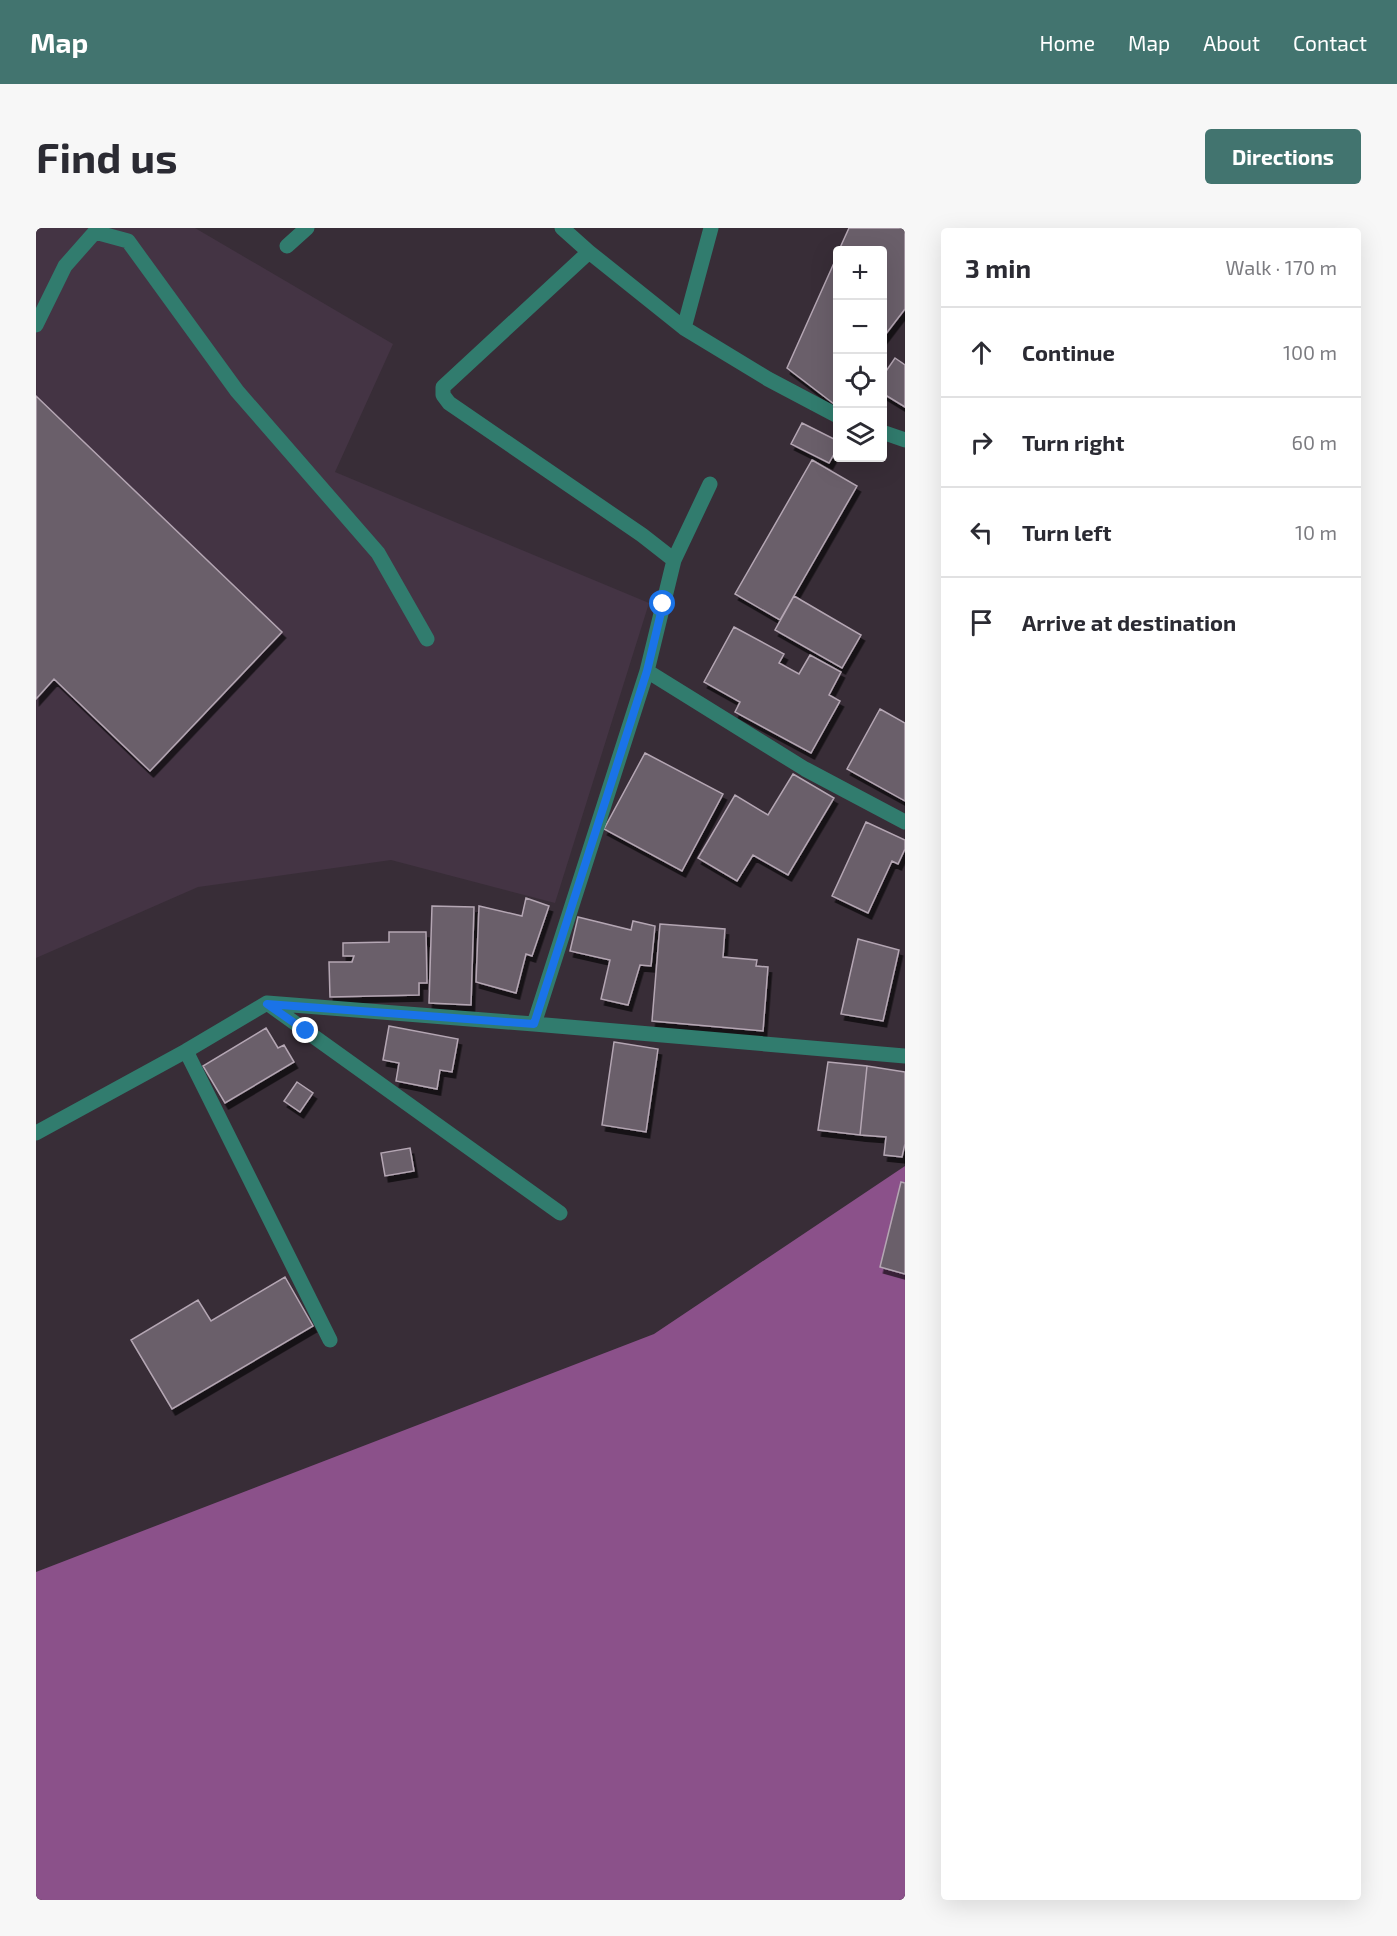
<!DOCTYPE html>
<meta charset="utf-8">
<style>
body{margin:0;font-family:"Exo 2",sans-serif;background:#f7f7f7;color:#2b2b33}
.controls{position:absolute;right:18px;top:18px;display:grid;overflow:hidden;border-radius:6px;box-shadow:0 6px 24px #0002}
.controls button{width:54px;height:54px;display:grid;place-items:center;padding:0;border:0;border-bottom:2px solid #e1e1e2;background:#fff;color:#2b2b33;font:30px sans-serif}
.stop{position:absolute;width:18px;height:18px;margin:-14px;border:4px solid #1a73e8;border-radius:50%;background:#fff}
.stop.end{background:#1a73e8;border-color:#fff;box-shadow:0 2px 6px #0008}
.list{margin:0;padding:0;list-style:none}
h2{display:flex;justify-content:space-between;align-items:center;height:78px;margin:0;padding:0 24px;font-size:26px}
h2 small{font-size:20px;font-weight:400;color:#7c7c81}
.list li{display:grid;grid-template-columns:39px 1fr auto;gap:18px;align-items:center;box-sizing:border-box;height:90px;padding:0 24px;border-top:2px solid #e1e1e2}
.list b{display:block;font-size:22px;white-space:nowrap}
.list em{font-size:20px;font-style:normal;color:#7c7c81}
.icon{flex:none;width:33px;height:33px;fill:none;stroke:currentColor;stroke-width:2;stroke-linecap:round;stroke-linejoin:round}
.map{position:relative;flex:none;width:869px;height:1672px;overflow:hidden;border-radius:6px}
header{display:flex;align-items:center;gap:36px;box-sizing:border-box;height:84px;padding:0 30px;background:#42746f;color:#fff}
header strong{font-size:28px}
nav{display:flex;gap:33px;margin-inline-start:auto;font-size:21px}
.intro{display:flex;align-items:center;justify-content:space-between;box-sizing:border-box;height:144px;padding:0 36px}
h1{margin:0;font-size:42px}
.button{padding:15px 27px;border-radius:6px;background:#42746f;color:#fff;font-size:21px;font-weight:700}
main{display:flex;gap:36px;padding:0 36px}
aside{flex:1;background:#fff;border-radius:6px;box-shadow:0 6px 24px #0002}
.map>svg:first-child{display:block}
.built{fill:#443444}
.forest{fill:#8b518a}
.building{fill:#6a5e6a;stroke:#b4a6b3;stroke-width:1.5;filter:url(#shadow)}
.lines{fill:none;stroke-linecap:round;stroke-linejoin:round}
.minor{stroke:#317c6e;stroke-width:15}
.route{stroke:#1a73e8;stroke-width:8}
</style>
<header>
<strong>Map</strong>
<nav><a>Home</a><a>Map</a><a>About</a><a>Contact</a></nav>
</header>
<div class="intro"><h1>Find us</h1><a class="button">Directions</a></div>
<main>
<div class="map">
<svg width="869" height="1672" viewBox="0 0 869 1672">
<defs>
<filter id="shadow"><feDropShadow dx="3.5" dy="6" stdDeviation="0" flood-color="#0009"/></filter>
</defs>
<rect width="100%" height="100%" fill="#382d37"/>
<!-- built -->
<path class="built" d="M0 0H159L357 116 299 244 613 375 519 675 355 632 162 659 0 730Z"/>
<!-- forest -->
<path class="forest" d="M869 938V1672H0V1344L618 1106Z"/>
<!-- building -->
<path class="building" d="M813 0H869V81L846 111V22H803Z
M802 26V170L798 176 751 140Z
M859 130 869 137V179L846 165V149Z
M0 168 246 404 114 543 18 451 0 471Z
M766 195 802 213V219L793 235 755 216Z
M776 232 821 258 744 392 699 366Z
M758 368 825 407 806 440 739 402Z
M698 399 748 426 743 435 763 446 774 427 805 444 793 467 804 473 775 525 699 484 704 474 668 454Z
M844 481 869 495V573L811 541Z
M609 525 687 566 646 643 568 601Z
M757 546 798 570 752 647 717 627 701 653 662 630 699 567 732 587Z
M830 594 869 612V621L862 636 856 633 832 685 796 668Z
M490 670 513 678 496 728 490 726 480 765 440 754 443 678 486 688Z
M396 678 438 679 435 777 393 775Z
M542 689 595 702 597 693 619 698 615 738 604 737 592 777 565 771 574 732 534 723Z
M624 696 689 701 687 729 721 732 720 738 732 739 727 803 616 793Z
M353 704H390L391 755H383V767L294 769 293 734H316L318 728H307V715L353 714Z
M822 711 863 722 847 793 805 786Z
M353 798 422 811 416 844 404 842 401 861 360 853 363 835 347 832Z
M230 800 242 820 248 817 258 834 189 875 167 838Z
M578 814 622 821 610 904 566 897Z
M792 834 831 838 824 907 782 902Z
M831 838 869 844V916L866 929 848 927 850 909 824 907Z
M261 854 277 865 264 884 248 873Z
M374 920 378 943 349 948 345 925Z
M865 954 869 955V1046L844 1039Z
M249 1049 277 1098 136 1181 95 1112 162 1072 175 1093Z"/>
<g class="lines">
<!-- minor -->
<path class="minor" d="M526 0 553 24 648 100 732 151 802 188
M251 18 271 0
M553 24 407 159V167L413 175 606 307 638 332
M0 97 29 38 59 4 92 13 201 163 342 325 391 411
M648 100 675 0
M846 204 869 212
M674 256 638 332 611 443 498 796 869 828
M611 443 769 541 869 594
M231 775 524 985
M150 823 294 1112
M0 905 150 823 231 775 498 796"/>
</g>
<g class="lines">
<!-- route -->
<path class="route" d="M270 803 231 776 498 796 611 443 627 376"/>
</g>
</svg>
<div class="controls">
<button>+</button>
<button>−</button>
<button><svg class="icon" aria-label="locate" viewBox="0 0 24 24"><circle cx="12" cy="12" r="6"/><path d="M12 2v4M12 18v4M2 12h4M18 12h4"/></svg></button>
<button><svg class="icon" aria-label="layers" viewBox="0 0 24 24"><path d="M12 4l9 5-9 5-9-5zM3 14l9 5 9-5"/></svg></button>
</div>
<div class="stop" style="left:627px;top:376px"></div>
<div class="stop end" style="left:270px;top:803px"></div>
</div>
<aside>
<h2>3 min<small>Walk · 170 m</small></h2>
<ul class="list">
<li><svg class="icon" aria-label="ahead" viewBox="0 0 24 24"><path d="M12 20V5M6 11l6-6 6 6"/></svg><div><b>Continue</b></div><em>100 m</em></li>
<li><svg class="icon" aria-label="right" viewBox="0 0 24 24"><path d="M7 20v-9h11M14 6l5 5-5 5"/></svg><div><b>Turn right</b></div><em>60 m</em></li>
<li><svg class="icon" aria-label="left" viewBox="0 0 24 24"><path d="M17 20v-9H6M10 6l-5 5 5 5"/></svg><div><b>Turn left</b></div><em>10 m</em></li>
<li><svg class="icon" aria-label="arrive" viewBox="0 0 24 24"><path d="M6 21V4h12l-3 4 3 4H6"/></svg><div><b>Arrive at destination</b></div></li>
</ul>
</aside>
</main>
